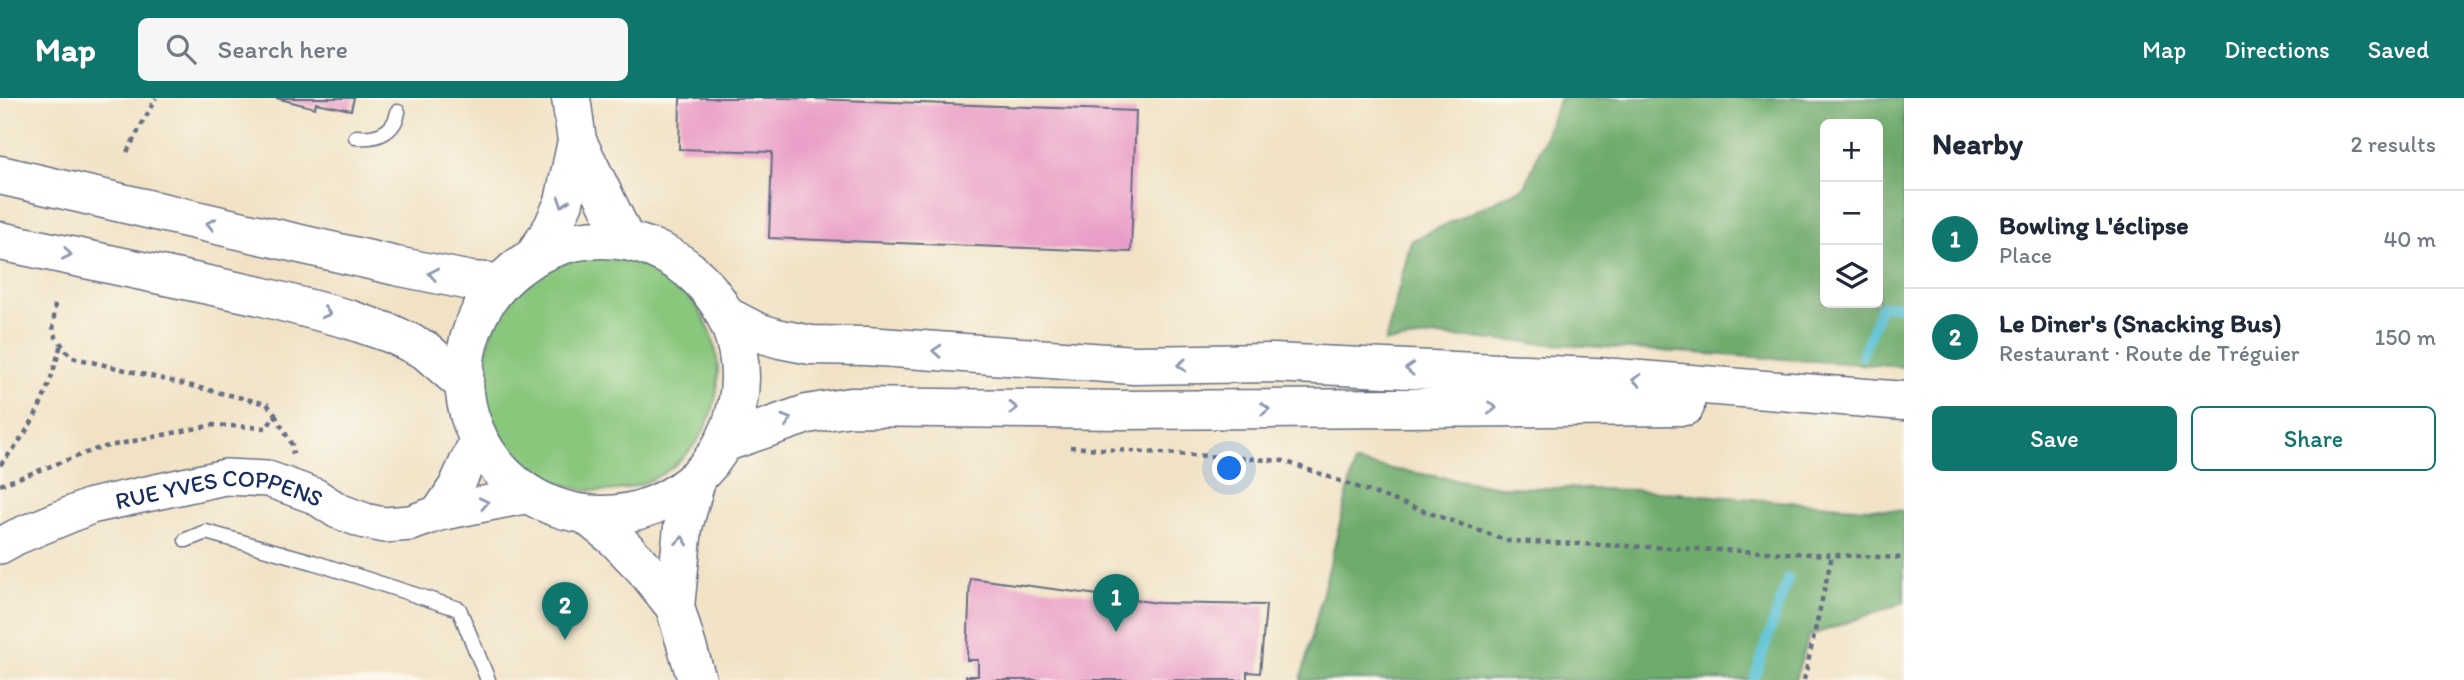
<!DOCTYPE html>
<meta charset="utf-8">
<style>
body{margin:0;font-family:Itim,sans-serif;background:#f6f6f7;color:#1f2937}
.controls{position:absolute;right:21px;top:21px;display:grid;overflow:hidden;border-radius:10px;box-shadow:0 7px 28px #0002}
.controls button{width:63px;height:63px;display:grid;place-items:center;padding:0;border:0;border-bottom:2px solid #e0e1e3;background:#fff;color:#1f2937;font:35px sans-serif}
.you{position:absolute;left:1230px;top:371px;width:24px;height:24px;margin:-18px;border:5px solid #fff;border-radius:50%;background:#1a73e8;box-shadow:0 0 0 10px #1a73e833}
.badge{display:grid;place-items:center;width:46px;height:46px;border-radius:50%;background:#0f766e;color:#fff;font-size:23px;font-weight:700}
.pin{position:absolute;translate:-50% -58px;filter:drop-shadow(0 2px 4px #0008)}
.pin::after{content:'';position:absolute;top:37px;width:24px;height:21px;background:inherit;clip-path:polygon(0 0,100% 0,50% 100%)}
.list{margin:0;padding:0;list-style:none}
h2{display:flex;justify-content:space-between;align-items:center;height:91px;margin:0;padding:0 28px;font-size:30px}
h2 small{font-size:23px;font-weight:400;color:#747a83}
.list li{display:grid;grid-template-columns:46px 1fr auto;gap:21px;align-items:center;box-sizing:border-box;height:98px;padding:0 28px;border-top:2px solid #e0e1e3}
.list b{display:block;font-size:26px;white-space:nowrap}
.list p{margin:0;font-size:23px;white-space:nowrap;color:#747a83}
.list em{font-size:23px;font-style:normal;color:#747a83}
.actions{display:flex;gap:14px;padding:21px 28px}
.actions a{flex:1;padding:16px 0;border:2px solid #0f766e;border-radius:10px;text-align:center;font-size:24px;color:#0f766e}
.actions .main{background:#0f766e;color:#fff}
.icon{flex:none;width:38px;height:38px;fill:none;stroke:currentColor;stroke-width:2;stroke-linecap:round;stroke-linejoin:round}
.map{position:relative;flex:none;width:1904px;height:582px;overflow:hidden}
header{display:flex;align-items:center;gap:42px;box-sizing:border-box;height:98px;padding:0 35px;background:#0f766e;color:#fff}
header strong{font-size:33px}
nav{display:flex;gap:38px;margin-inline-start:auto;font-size:24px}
.search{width:490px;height:63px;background:#f6f6f7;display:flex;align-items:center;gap:18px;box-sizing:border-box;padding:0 24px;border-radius:10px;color:#747a83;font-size:26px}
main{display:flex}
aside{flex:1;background:#fff}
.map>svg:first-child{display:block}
.green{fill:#89c77d;stroke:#527b6e;stroke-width:2}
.forest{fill:#6eac6c;stroke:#446e65;stroke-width:2;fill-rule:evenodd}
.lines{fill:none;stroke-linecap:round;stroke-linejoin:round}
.stream{stroke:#58c1d5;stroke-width:10}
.building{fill:#ea9ec7}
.service-casing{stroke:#666e82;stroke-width:17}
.tertiary-casing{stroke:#666e82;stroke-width:38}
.secondary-casing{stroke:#666e82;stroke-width:41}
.primary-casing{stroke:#666e82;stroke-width:41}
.path{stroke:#666e82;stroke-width:4.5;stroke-dasharray:5 5;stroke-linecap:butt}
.service{stroke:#fff;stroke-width:14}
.tertiary{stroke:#fff;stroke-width:35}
.secondary{stroke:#fff;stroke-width:38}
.primary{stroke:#fff;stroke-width:38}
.oneway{stroke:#8d97ae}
.labels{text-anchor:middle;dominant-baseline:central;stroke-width:5;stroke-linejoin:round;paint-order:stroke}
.street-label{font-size:24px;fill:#1b2f5e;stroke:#fbf7ec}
</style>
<header>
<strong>Map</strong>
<div class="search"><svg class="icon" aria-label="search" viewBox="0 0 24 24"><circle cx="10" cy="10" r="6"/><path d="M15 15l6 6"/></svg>Search here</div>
<nav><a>Map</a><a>Directions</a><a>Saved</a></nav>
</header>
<main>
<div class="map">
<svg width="1904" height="582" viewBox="0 0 1904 582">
<rect width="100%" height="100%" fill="#fbf7ec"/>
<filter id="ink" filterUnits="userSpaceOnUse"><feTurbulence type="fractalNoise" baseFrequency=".0143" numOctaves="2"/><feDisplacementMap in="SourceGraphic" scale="14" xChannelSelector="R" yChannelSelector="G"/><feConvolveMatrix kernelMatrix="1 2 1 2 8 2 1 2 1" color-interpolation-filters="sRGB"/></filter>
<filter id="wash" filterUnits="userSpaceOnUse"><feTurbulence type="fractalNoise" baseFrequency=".00686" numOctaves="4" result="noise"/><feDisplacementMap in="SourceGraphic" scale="28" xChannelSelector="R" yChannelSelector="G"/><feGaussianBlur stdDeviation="1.57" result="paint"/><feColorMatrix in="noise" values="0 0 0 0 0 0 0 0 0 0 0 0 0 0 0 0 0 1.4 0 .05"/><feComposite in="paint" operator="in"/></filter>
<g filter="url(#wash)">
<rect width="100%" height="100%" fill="#f1e2c5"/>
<!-- green -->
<path class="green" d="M484 276a117 117 0 1 1 234 0a117 117 0 1 1-234 0Z"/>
<!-- forest -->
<path class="forest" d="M1560 0H1904V269L1435 238 1385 244 1411 143 1525 89ZM1878 26V205H1825V26Z
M1355 365 1501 389 1639 392 1904 413V504L1809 538 1795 582H1301Z"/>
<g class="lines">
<!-- stream -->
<path class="stream" d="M1862 258 1881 208 1904 207
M1754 582 1788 480"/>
</g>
<g id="blocks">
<!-- building -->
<path class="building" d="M276 0H354L351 12 316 5 315 10Z
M680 0H787L1136 13 1131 154 769 140 772 54 679 51Z
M970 480 1158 505 1266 507 1260 575 1247 574V582H966V578H978V562H967Z"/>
</g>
</g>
<g filter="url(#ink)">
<use href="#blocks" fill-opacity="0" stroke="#666e82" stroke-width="2"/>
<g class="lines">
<!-- service casing -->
<g class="service-casing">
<path id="service" d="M356 39C376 41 394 35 398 14
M186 442 206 434 313 464 459 511 488 582"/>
</g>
<!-- tertiary casing -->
<g class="tertiary-casing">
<g id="tertiary">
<path d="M439 415 456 389 478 341"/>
<path id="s1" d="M0 448 16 439 91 408 225 379 268 381 315 398 338 413 365 423 384 427 411 425 439 415 529 397"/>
</g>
</g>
<!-- secondary casing -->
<g class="secondary-casing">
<path id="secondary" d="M571 0 577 43 626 143
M534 159 553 129 564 104 577 43"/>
</g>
<!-- primary casing -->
<g class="primary-casing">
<path id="primary" d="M0 77 396 168 471 183 501 185
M464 279a138 138 0 1 1 276 0a138 138 0 1 1-276 0Z
M0 143 260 198 348 221 392 236 425 252 463 285
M726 218 757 234 780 241 811 247 866 248 1134 267 1272 265 1616 280 1904 303
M723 345 807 316 850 309 1123 312 1685 308
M586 417 616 441 644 470 675 509 697 582
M675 509 683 429 697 379"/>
</g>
<!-- path -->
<path class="path" d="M127 54 156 0
M275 317 292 347 293 356
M1070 349 1284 363 1508 443 1904 460
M0 367C36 326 47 298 61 246
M0 387 99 350 213 327 267 330 275 316 267 306 71 259 53 235 55 204
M1804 582 1832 457"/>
<!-- service -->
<use href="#service" class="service"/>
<!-- tertiary -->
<use href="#tertiary" class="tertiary"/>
<!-- secondary -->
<use href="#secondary" class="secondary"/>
<!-- primary -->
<use href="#primary" class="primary"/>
</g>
<!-- one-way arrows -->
<defs><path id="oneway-chevron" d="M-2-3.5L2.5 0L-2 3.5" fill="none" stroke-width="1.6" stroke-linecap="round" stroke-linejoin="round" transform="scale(1.75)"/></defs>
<g class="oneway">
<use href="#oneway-chevron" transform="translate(563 104) rotate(108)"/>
<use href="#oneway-chevron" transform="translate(211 126) rotate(-167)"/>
<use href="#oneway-chevron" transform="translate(67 156) rotate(11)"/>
<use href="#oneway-chevron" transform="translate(433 176) rotate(-169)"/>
<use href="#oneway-chevron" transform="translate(326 215) rotate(15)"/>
<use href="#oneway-chevron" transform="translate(937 253) rotate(-176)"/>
<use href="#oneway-chevron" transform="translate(1182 267) rotate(179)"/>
<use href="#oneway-chevron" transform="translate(1410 271) rotate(-177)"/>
<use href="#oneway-chevron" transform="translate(1637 282) rotate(-175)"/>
<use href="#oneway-chevron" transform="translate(1013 310) rotate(1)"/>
<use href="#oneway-chevron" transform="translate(1492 310)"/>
<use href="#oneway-chevron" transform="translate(1265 311)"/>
<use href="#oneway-chevron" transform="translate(787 322) rotate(-17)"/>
<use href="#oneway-chevron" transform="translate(484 405) rotate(-12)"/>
<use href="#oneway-chevron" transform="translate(682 443) rotate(-84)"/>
</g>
</g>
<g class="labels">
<!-- street labels -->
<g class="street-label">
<text stroke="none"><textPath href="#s1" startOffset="231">RUE YVES COPPENS</textPath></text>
</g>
</g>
</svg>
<div class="controls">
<button>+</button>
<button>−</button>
<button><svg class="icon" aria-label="layers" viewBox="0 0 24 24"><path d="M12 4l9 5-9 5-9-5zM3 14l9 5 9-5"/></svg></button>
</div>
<div class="you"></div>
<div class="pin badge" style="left:1116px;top:534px">1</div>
<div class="pin badge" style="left:565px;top:542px">2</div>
</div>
<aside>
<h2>Nearby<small>2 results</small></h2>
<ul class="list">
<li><span class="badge">1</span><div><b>Bowling L'éclipse</b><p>Place</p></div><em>40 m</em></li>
<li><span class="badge">2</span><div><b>Le Diner's (Snacking Bus)</b><p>Restaurant · Route de Tréguier</p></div><em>150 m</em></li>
</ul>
<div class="actions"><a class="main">Save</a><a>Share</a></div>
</aside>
</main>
